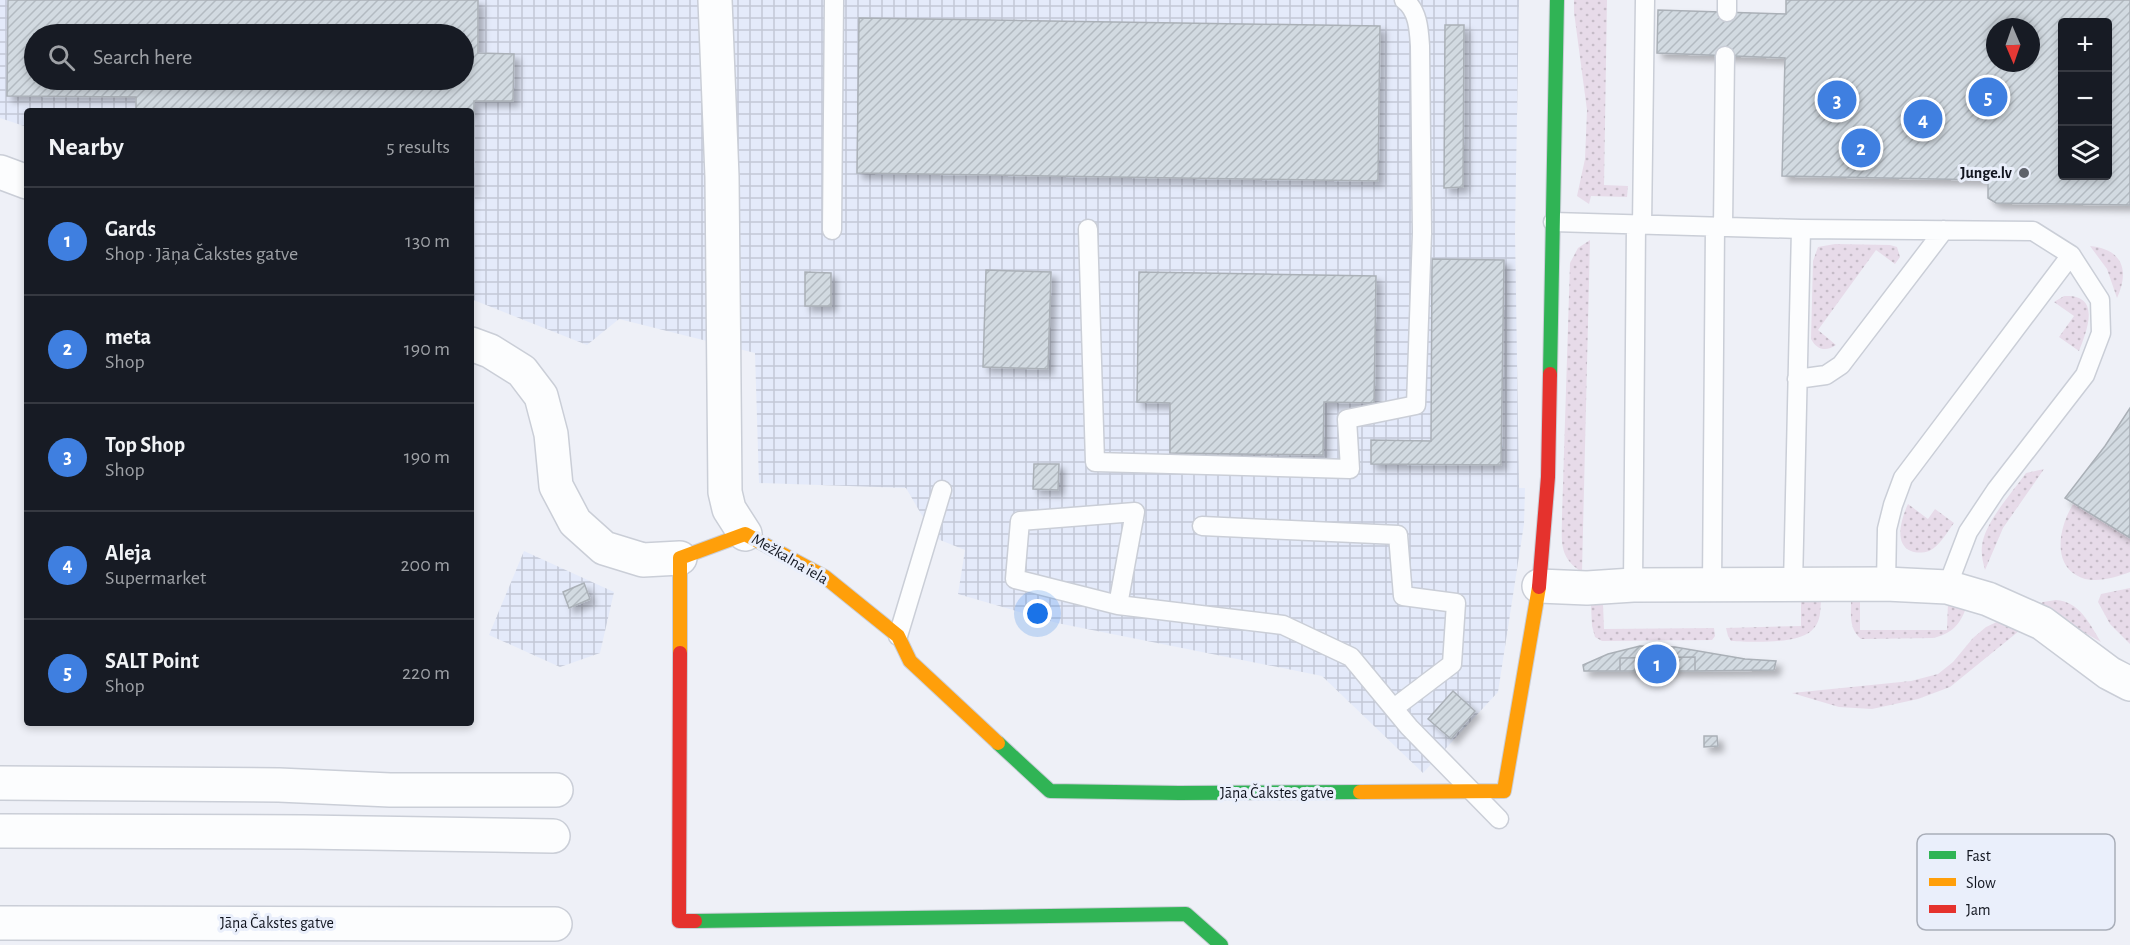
<!DOCTYPE html>
<meta charset="utf-8">
<style>
body{margin:0;font-family:"Alegreya Sans",sans-serif;background:#20242c;color:#f1f3f6}
.controls{position:absolute;right:18px;top:18px;display:grid;overflow:hidden;border-radius:6px;box-shadow:0 3px 9px #0003}
.controls button{width:54px;height:54px;display:grid;place-items:center;padding:0;border:0;border-bottom:2px solid #363941;background:#171b24;color:#f1f3f6;font:30px sans-serif}
.compass{position:absolute;left:1986px;top:18px;width:54px;height:54px;border-radius:50%;background:#171b24;box-shadow:0 3px 9px #0003;rotate:178deg}
.you{position:absolute;left:1038px;top:614px;width:21px;height:21px;margin:-15px;border:4px solid #fff;border-radius:50%;background:#1a73e8;box-shadow:0 0 0 9px #1a73e833}
.badge{display:grid;place-items:center;width:39px;height:39px;border-radius:50%;background:#8c9099;color:#fff;font-size:20px;font-weight:700}
.pin{position:absolute;translate:-50% -50%;border:3px solid #fff;box-shadow:0 2px 6px #0006}
.list{margin:0;padding:0;list-style:none}
h2{display:flex;justify-content:space-between;align-items:center;height:78px;margin:0;padding:0 24px;font-size:26px}
h2 small{font-size:20px;font-weight:400;color:#9ea1a6}
.list li{display:grid;grid-template-columns:39px 1fr auto;gap:18px;align-items:center;box-sizing:border-box;height:108px;padding:0 24px;border-top:2px solid #363941}
.list b{display:block;font-size:22px;white-space:nowrap}
.list p{margin:0;font-size:20px;white-space:nowrap;color:#9ea1a6}
.list em{font-size:20px;font-style:normal;color:#9ea1a6}
.icon{flex:none;width:33px;height:33px;fill:none;stroke:currentColor;stroke-width:2;stroke-linecap:round;stroke-linejoin:round}
.map{position:relative;flex:none;width:2130px;height:945px;overflow:hidden}
.search{position:absolute;background:#171b24;box-shadow:0 3px 9px #0003;left:24px;top:24px;width:450px;height:66px;display:flex;align-items:center;gap:15px;box-sizing:border-box;padding:0 21px;border-radius:33px;color:#9ea1a6;font-size:22px}
.panel{position:absolute;background:#171b24;box-shadow:0 3px 9px #0003;left:24px;top:108px;width:450px;height:618px;border-radius:6px}
.map>svg:first-child{display:block}
.industrial{fill:url(#industrial-grid);fill-rule:evenodd}
.grass{fill:url(#grass-dots)}
.building{fill:url(#building-hatch);stroke:#aab0b7;stroke-width:1.5;fill-rule:evenodd;filter:url(#shadow)}
.lines{fill:none;stroke-linecap:round;stroke-linejoin:round}
.lane-casing{stroke:#caced7;stroke-width:21}
.street-casing{stroke:#caced7;stroke-width:36}
.fast-casing{stroke:#caced7;stroke-width:16}
.slow-casing{stroke:#caced7;stroke-width:16}
.jam-casing{stroke:#caced7;stroke-width:16}
.lane{stroke:#fcfdfe;stroke-width:18}
.street{stroke:#fcfdfe;stroke-width:33}
.fast{stroke:#30b455;stroke-width:14}
.slow{stroke:#ff9f0a;stroke-width:14}
.jam{stroke:#e5322d;stroke-width:14}
.poi-dot{fill:#5e626b;stroke:#eaeffb;stroke-width:2}
.labels{text-anchor:middle;dominant-baseline:central;stroke-width:6;stroke-linejoin:round;paint-order:stroke}
.poi-label{font-size:16px;font-weight:bold;fill:#11151f;stroke:#eaeffb;text-anchor:end}
.street-label{font-size:16px;fill:#11151f;stroke:#eaeffb}
.key{fill:#eaeffb;stroke:#a9aeb9;stroke-width:1.5}
.key-label{font-size:16px;fill:#11151f}
</style>
<div class="map">
<svg width="2130" height="945" viewBox="0 0 2130 945">
<defs>
<pattern id="industrial-grid" width="8" height="8" patternUnits="userSpaceOnUse" patternTransform="scale(1.5)"><rect width="8" height="8" fill="#e4eafa"/><path d="M0 4h8M4 0v8" fill="none" stroke="#c3c8d6"/></pattern>
<pattern id="grass-dots" width="8" height="8" patternUnits="userSpaceOnUse" patternTransform="scale(1.5)"><rect width="8" height="8" fill="#e7dbe9"/><path d="M2 2h.1M6 6h.1" fill="none" stroke="#c5bbc7" stroke-width="1.8" stroke-linecap="round"/></pattern>
<pattern id="building-hatch" width="6" height="6" patternUnits="userSpaceOnUse" patternTransform="scale(1.5)"><rect width="6" height="6" fill="#d2dae1"/><path d="M-1 1l2-2M0 6l6-6M5 7l2-2" fill="none" stroke="#b3bac1"/></pattern>
<filter id="shadow"><feDropShadow dx="5.5" dy="5.5" stdDeviation="3" flood-color="#0004"/></filter>
</defs>
<rect width="100%" height="100%" fill="#eef0f7"/>
<!-- industrial -->
<path class="industrial" d="M0 0H1519L1515 232 1519 488H1525L1524 524 1498 692 1423 773 1322 676 1057 623 958 594 965 550 935 538 906 488 759 483 755 353 619 319 587 345 471 299V111H27V127L0 118ZM34 34H464V80H34Z
M524 551 614 592 600 653 560 667 489 635Z"/>
<!-- grass -->
<path class="grass" d="M1574 0H1607L1604 185 1628 186 1627 197 1591 196 1589 204 1577 196 1585 159 1587 110 1574 12Z
M1590 240 1582 572C1558 557 1562 541 1562 516L1570 263 1578 248Z
M1835 244 1890 245 1897 247 1900 257 1895 264 1876 250 1818 330 1836 345C1826 352 1817 350 1811 339L1813 261 1818 247Z
M2090 246C2122 249 2130 270 2117 298L2107 269Z
M2064 296C2102 294 2087 330 2079 351L2059 337 2074 316 2054 302Z
M2044 469 2003 528 1985 570C1983 562 1981 555 1982 546 1984 523 2012 493 2026 473Z
M2074 503 2130 538V572C2114 578 2091 585 2076 575 2051 560 2061 522 2074 503Z
M1908 504 1928 519 1935 509 1954 523C1947 532 1940 546 1929 551 1923 553 1916 553 1911 551 1893 544 1902 517 1908 504Z
M2130 588V644L2110 624 2098 602 2101 594Z
M2056 600C2080 602 2089 623 2101 642L2037 606 2043 602Z
M1801 601H1821C1820 611 1821 620 1814 628 1802 645 1751 642 1731 641L1728 636 1726 628 1801 626Z
M1851 601H1860V630H1947L1948 602 1966 608C1960 625 1951 634 1933 638L1861 639C1849 629 1851 616 1851 601Z
M1603 604 1604 629 1714 628 1715 636 1712 640 1602 641 1595 637 1592 626 1591 605Z
M2001 620 2019 631 1950 687 1918 699 1872 709 1839 707 1792 693 1911 681 1938 674 1953 662 1973 638 1986 627Z"/>
<!-- building -->
<path class="building" d="M8 0H478V53L514 54 513 101H474L473 192H471V111H136V97L7 96ZM34 34H464V80H34Z
M1786 0H2130V205L1996 203 1988 198V180L1782 176 1785 58 1657 53 1658 10 1786 14ZM2062 22H2108V176H2062ZM1995 27H2031V63H1995Z
M859 18 1380 26 1378 181 857 173Z
M1445 25H1464L1463 187 1444 188Z
M1432 259 1504 260 1501 465 1371 464V440L1431 441Z
M986 270 1051 272 1048 369 983 367Z
M805 272 831 273V306H805Z
M1139 272 1376 276 1374 403 1324 402 1323 455 1170 453V403L1137 402Z
M2130 408V538L2065 498 2105 446Z
M1034 464H1059L1058 490 1033 489Z
M584 583 590 599 569 608 563 592Z
M1640 646 1675 647 1745 659 1776 661 1774 670 1695 671V657L1620 658V671H1584L1583 665 1608 654Z
M1695 657V671H1620V658Z
M1453 691 1475 711 1451 739 1428 719Z
M1704 736H1717L1718 746 1704 747Z"/>
<g class="lines">
<!-- lane casing -->
<g class="lane-casing">
<path id="lane" d="M1727 12V0
M1553 222 1801 229 2033 231 2071 255 2100 300 2101 333 2085 375 1996 490 1968 532 1947 587
M1642 225 1645 0
M1723 226 1725 56
M1088 229 1095 462 1350 469 1347 419 1416 405 1422 233 1420 46C1419 30 1418 10 1404 0
M832 230 834 0
M1797 379 1826 375 1841 365 1944 230
M1202 526 1398 535 1403 596 1456 603 1452 664 1394 708
M1886 584 1887 529 1893 505 1903 478 2071 255
M1633 585 1636 225
M1712 585 1715 227
M1793 585 1801 229
M1118 605 1015 579 1020 521 1135 512 1118 605 1283 625 1351 657 1409 727 1499 819
M898 636 942 490"/>
</g>
<!-- street casing -->
<g class="street-casing">
<path id="street" d="M715 0 722 177 725 492 729 509 745 534
M0 172 27 182
M471 344 490 351 522 371 541 396 551 434 556 486 575 522 604 548 643 560 680 558
M1539 586 1587 588 1633 585 1886 584 1947 587 1988 599 2042 623 2109 673 2130 684
M0 783 279 785 390 790H556
M0 831 303 832 553 836
M0 923 555 924"/>
</g>
<!-- fast casing -->
<g class="fast-casing">
<path id="fast" d="M1550 374 1557 0
M998 743 1050 791 1179 793 1360 792
M695 921 1186 914 1221 945"/>
</g>
<!-- slow casing -->
<g class="slow-casing">
<path id="slow" d="M680 653V558L745 534 825 577 898 636 910 661 998 743
M1360 792 1504 791 1539 587"/>
</g>
<!-- jam casing -->
<g class="jam-casing">
<path id="jam" d="M1539 587 1548 477 1550 374
M680 653 679 921H695"/>
</g>
<!-- lane -->
<use href="#lane" class="lane"/>
<!-- street -->
<use href="#street" class="street"/>
<!-- fast -->
<use href="#fast" class="fast"/>
<!-- slow -->
<use href="#slow" class="slow"/>
<!-- jam -->
<use href="#jam" class="jam"/>
</g>
<!-- markers -->
<circle class="poi-dot" cx="2024" cy="173" r="6"/>
<g class="labels">
<!-- poi labels -->
<g class="poi-label">
<text x="2012" y="173">Junge.lv</text>
</g>
<!-- street labels -->
<g class="street-label">
<text transform="translate(790 559) rotate(30)">Mežkalna iela</text>
<text x="1277" y="793">Jāņa Čakstes gatve</text>
<text x="277" y="923">Jāņa Čakstes gatve</text>
</g>
</g>
<!-- legend -->
<rect x="1917" y="834" width="198" height="96" rx="9" class="key"/>
<rect x="1929" y="851" width="27" height="8" fill="#30b455"/>
<rect x="1929" y="878" width="27" height="8" fill="#ff9f0a"/>
<rect x="1929" y="905" width="27" height="8" fill="#e5322d"/>
<g class="key-label">
<text x="1966" y="861">Fast</text>
<text x="1966" y="888">Slow</text>
<text x="1966" y="915">Jam</text>
</g>
</svg>
<div class="controls">
<button>+</button>
<button>−</button>
<button><svg class="icon" aria-label="layers" viewBox="0 0 24 24"><path d="M12 4l9 5-9 5-9-5zM3 14l9 5 9-5"/></svg></button>
</div>
<svg class="compass" viewBox="-18 -18 36 36"><path d="M0-13l5 13h-10z" fill="#e53935"/><path d="M0 13l5-13h-10z" fill="#9ea1a6"/></svg>
<div class="you"></div>
<div class="pin badge" style="left:1657px;top:664px;background:#3f7fe0">1</div>
<div class="pin badge" style="left:1861px;top:148px;background:#3f7fe0">2</div>
<div class="pin badge" style="left:1837px;top:100px;background:#3f7fe0">3</div>
<div class="pin badge" style="left:1923px;top:119px;background:#3f7fe0">4</div>
<div class="pin badge" style="left:1988px;top:97px;background:#3f7fe0">5</div>
<div class="search"><svg class="icon" aria-label="search" viewBox="0 0 24 24"><circle cx="10" cy="10" r="6"/><path d="M15 15l6 6"/></svg>Search here</div>
<section class="panel">
<h2>Nearby<small>5 results</small></h2>
<ul class="list">
<li><span class="badge" style="background:#3f7fe0">1</span><div><b>Gards</b><p>Shop · Jāņa Čakstes gatve</p></div><em>130 m</em></li>
<li><span class="badge" style="background:#3f7fe0">2</span><div><b>meta</b><p>Shop</p></div><em>190 m</em></li>
<li><span class="badge" style="background:#3f7fe0">3</span><div><b>Top Shop</b><p>Shop</p></div><em>190 m</em></li>
<li><span class="badge" style="background:#3f7fe0">4</span><div><b>Aleja</b><p>Supermarket</p></div><em>200 m</em></li>
<li><span class="badge" style="background:#3f7fe0">5</span><div><b>SALT Point</b><p>Shop</p></div><em>220 m</em></li>
</ul>
</section>
</div>
